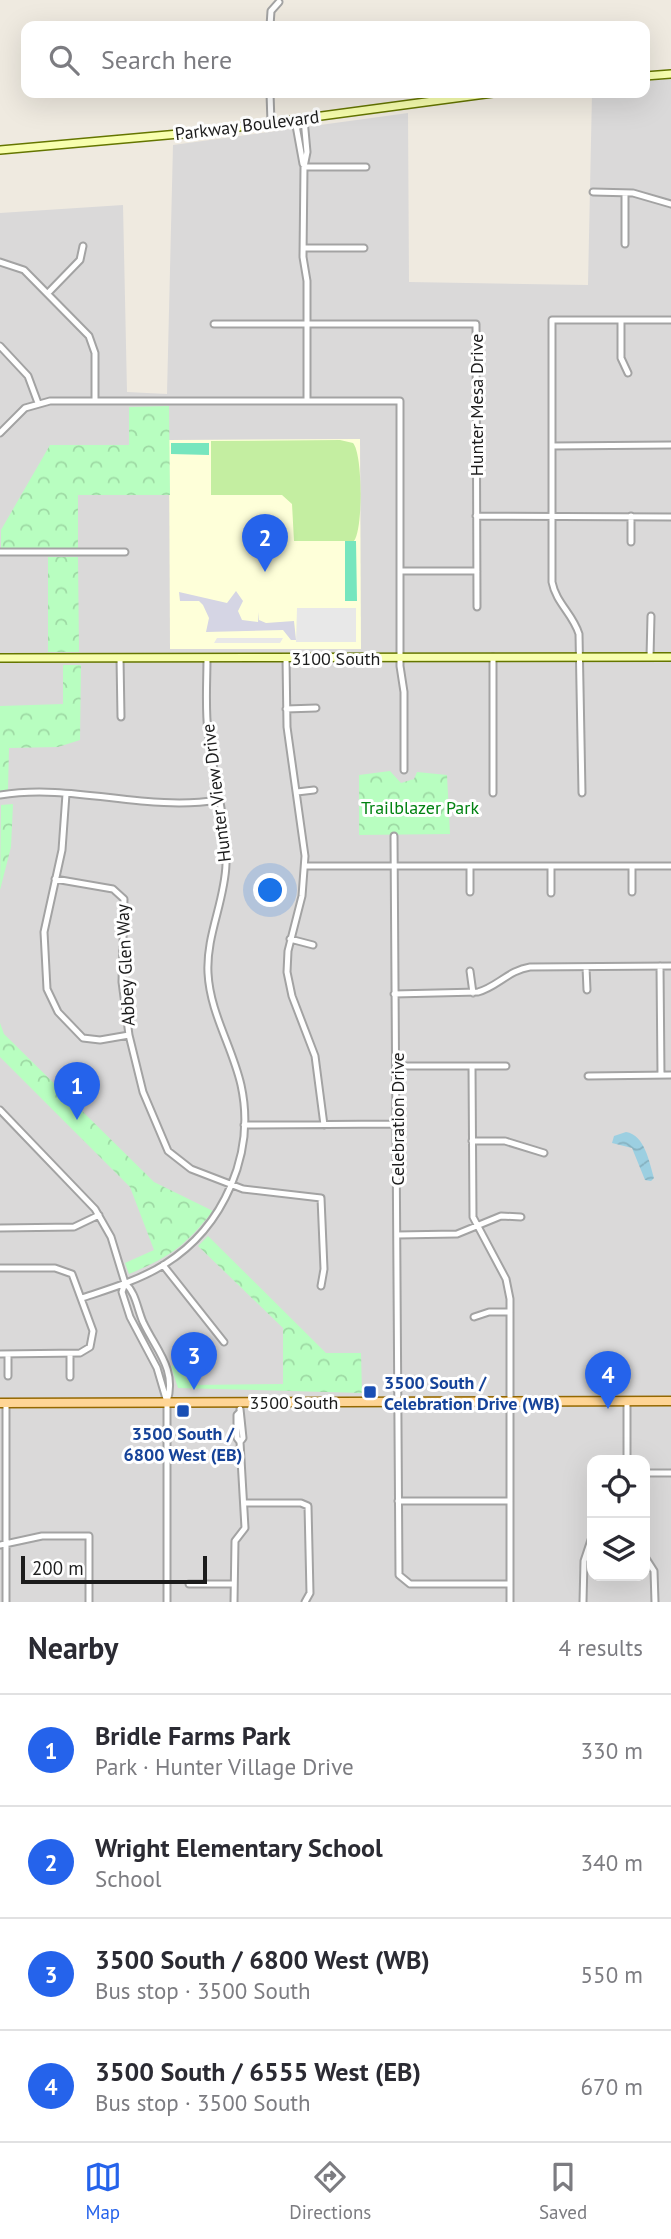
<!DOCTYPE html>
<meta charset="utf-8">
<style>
body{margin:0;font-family:"PT Sans",sans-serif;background:#f7f7f7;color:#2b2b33}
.controls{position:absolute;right:21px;bottom:21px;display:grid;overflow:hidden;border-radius:14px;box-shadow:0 7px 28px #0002}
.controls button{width:63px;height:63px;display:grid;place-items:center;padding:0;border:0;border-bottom:2px solid #e1e1e2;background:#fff;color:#2b2b33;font:35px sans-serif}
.scale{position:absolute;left:21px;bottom:18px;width:186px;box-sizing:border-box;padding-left:7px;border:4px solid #1c1c1c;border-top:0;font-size:19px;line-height:24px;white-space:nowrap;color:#1c1c1c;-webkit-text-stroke:5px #fff;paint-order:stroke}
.you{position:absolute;left:271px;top:891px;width:24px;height:24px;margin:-18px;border:5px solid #fff;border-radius:50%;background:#1a73e8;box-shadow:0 0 0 10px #1a73e833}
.badge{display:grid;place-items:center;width:46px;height:46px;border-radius:50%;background:#2563eb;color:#fff;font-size:23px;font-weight:700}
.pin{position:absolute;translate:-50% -58px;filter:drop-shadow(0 2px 4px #0008)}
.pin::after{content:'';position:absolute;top:37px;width:24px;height:21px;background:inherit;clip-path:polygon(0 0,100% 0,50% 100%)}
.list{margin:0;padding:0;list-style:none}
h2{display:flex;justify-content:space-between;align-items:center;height:91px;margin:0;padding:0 28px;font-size:30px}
h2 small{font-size:23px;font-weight:400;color:#7c7c81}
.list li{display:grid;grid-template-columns:46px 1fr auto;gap:21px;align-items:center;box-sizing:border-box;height:112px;padding:0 28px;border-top:2px solid #e1e1e2}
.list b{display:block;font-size:26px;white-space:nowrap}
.list p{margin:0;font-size:23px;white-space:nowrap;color:#7c7c81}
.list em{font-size:23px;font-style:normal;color:#7c7c81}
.icon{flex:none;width:38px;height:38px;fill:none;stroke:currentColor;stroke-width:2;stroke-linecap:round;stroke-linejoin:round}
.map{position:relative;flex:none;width:671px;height:1602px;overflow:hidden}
.search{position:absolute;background:#fff;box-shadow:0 7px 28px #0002;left:21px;right:21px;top:21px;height:77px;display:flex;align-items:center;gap:18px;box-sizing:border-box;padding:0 24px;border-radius:14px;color:#7c7c81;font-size:26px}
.sheet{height:539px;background:#fff}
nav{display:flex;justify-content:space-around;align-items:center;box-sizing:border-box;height:98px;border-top:2px solid #e1e1e2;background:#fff;font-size:19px;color:#7c7c81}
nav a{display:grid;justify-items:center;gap:4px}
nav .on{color:#2563eb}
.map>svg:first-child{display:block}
.residential{fill:#dad9d9;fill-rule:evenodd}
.education{fill:#feffd9}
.grass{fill:#c4eea1}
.park{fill:url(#park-crowns)}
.pitch{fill:#76e6be}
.parking{fill:#e8e8e8}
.plaza{fill:#d5d5e4}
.water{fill:url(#water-waves)}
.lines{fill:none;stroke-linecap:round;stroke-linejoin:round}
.street-casing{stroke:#a3a3a3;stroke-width:9}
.secondary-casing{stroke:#657600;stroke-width:10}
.primary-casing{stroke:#946800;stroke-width:11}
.street{stroke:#fff;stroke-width:5}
.secondary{stroke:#f8ffae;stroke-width:7}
.primary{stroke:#ffd595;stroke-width:8}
.transit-dot{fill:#1a4fb4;stroke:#fff;stroke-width:2.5}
.labels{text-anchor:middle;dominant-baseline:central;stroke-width:6;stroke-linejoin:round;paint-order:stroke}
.street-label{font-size:18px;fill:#1c1c1c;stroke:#fff}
.park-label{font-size:18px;fill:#018211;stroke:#fff}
.transit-label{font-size:18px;font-weight:bold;fill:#164399;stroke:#fff;text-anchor:start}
</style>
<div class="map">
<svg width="671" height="1602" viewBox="0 0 671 1602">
<defs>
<pattern id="park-crowns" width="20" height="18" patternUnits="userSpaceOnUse" patternTransform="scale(1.75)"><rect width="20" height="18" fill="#b8fec0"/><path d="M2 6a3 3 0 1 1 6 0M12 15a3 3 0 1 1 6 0" fill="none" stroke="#9ed9a4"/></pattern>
<pattern id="water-waves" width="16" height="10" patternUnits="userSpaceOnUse" patternTransform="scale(1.75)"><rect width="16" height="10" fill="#9ccfe1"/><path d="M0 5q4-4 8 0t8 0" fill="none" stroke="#86b1c0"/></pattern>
</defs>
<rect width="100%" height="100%" fill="#efeae0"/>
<!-- residential -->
<path class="residential" d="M671 79V1602H0V213L123 205 127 392 167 394 173 145 408 113 409 282 588 285 592 93H645V81ZM592 1460H645V1576H592Z"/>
<!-- education -->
<path class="education" d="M360 439 361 649H170L169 440Z"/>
<!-- grass -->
<path class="grass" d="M340 440 353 443C363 454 363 530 354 541H294L292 504 282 495H211V441Z"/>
<!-- park -->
<path class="park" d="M169 406 170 495H78V549H1V530L50 445H129V407Z
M48 557H78L79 652H48Z
M63 665H81L80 740 58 747 9 748 8 790 0 791V706L63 704Z
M390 771 401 783 414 779 417 772 447 775 450 834 359 835V775Z
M13 804 11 847 0 890 1 805Z
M0 1023 4 1034 154 1182 213 1211C185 1246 170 1257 129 1274L125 1263 154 1250 130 1187 0 1057Z
M208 1236 326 1353H361L362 1393 178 1388 171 1366 175 1365 192 1385 283 1384V1328L198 1246Z"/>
<!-- pitch -->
<path class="pitch" d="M171 443H209V455L171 454Z
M345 541H356L357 601H345Z"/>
<!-- parking -->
<path class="parking" d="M297 608H356V642H296Z
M217 638H283L280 643H214Z"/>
<!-- plaza -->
<path class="plaza" d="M236 591 243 601 238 611 242 620 258 622 259 612V620L266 623 294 621 296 640H291L283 630 206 632 209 618 203 605 199 601H180L179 592 227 603Z"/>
<!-- water -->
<path class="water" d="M626 1132C645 1135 649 1162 654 1178L651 1181 645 1180 632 1148 612 1143 614 1136Z"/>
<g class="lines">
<!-- street casing -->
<g class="street-casing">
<path id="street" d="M270 26 271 11 279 2
M270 93 271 123
M304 119 307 152 304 167 303 257 307 281V401
M295 120 303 164
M304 167H366
M593 192 633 193 671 204
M625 244V193
M304 248H364
M0 262 24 270 89 336 95 353V401
M48 293 80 260 83 246
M621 320V358L628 373
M214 324H476L477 607
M0 346 28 376 38 403
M0 433 25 408 50 401H400V666L404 692V770
M552 446 671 445
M476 516 671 517
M631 516V542
M0 552H125
M400 571H477
M493 657V793
M650 657 651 616
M120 658 121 717
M286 658 287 727 305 856 302 896 288 951 287 972 292 996 315 1056 324 1125
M286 709 316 708
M297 792 314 790
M582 793 579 634C573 614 556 603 552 582V320H671
M66 794 62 850 44 932 47 989 58 1012 83 1038 100 1040 129 1035
M0 795C73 783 146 812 218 800
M394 836 399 1575 410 1584H510
M305 866H671
M470 866V892
M551 866V893
M55 879 113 889 124 899 122 982 129 1035 143 1092 168 1151 191 1169 243 1189 321 1198 324 1269 321 1286
M632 892V866
M290 939 313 945
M660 966 661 1075
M586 967 587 990
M470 971 473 993
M394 994 478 992C497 987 509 970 530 967L671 966
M396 1066H506
M472 1066 473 1217 506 1279 510 1299V1602
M588 1076 671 1075
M0 1110 95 1209 111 1237 125 1283 122 1292 130 1317 157 1368 167 1402V1602
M244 1125 397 1124
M472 1141H505L544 1153
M0 1228 74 1227 99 1215
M397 1235 457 1234 501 1216 521 1217
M163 1265 224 1342
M0 1268H55L72 1274 93 1331 90 1347 80 1353 0 1354
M125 1283C136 1293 137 1308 143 1322 156 1350 177 1369 167 1402
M82 1298C109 1289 140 1280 165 1264 224 1227 256 1153 241 1085 232 1046 210 1013 208 973 206 935 225 901 226 864 227 820 213 775 208 732 205 708 207 682 207 658
M474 1317 489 1312H510
M8 1354V1376
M70 1354V1377
M627 1401V1460
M6 1403V1602
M240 1442 243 1438 240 1409
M645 1473H671
M398 1501H510
M245 1503H301L308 1506 310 1593 305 1602
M0 1545 42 1536H89V1602
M645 1557 654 1571 655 1602
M189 1584H234
M234 1602 235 1541 245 1528 240 1442 237 1438V1415L240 1412
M583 1602 584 1561 592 1537"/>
</g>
<!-- secondary casing -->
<g class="secondary-casing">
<path id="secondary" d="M645 76 671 74
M0 150 201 132 493 93
M0 658 671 657"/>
</g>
<!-- primary casing -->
<g class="primary-casing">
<path id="primary" d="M0 1403 671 1401"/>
</g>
<!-- street -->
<use href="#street" class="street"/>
<!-- secondary -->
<use href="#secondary" class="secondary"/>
<!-- primary -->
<use href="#primary" class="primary"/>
</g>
<!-- markers -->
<g class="transit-dot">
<rect x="363" y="1385" width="14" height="14" rx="3.5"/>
<rect x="176" y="1404" width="14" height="14" rx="3.5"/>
</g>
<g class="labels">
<!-- street labels -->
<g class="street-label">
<text transform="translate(247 125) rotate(-7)">Parkway Boulevard</text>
<text transform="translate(476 405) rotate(-90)">Hunter Mesa Drive</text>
<text x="336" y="658">3100 South</text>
<text transform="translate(216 793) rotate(-97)">Hunter View Drive</text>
<text transform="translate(125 965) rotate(-93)">Abbey Glen Way</text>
<text transform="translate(397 1119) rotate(-90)">Celebration Drive</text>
<text x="294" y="1402">3500 South</text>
</g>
<!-- park labels -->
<g class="park-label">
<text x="420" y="807">Trailblazer Park</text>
</g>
<!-- transit labels -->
<g class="transit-label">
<text x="384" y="1382">3500 South /<tspan x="384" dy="21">Celebration Drive (WB)</tspan></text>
<text x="183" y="1433" text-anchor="middle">3500 South /<tspan x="183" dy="21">6800 West (EB)</tspan></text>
</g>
</g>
</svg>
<div class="controls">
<button><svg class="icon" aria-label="locate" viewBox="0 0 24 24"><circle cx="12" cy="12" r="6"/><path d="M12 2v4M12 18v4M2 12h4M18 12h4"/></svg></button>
<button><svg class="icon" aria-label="layers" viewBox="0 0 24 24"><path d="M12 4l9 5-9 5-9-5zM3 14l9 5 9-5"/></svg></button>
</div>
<div class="scale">200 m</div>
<div class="you"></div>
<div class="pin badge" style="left:77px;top:1120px">1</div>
<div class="pin badge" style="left:265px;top:572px">2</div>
<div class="pin badge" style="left:194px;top:1390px">3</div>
<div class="pin badge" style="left:608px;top:1409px">4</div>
<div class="search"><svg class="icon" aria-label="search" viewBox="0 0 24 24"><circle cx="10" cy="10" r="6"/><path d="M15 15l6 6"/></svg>Search here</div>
</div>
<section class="sheet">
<h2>Nearby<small>4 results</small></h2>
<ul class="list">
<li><span class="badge">1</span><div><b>Bridle Farms Park</b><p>Park · Hunter Village Drive</p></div><em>330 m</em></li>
<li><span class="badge">2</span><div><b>Wright Elementary School</b><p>School</p></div><em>340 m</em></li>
<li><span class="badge">3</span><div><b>3500 South / 6800 West (WB)</b><p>Bus stop · 3500 South</p></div><em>550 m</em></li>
<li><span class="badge">4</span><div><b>3500 South / 6555 West (EB)</b><p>Bus stop · 3500 South</p></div><em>670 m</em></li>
</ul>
</section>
<nav>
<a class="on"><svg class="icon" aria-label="map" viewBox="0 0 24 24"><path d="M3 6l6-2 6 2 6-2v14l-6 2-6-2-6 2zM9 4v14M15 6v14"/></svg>Map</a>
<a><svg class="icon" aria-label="directions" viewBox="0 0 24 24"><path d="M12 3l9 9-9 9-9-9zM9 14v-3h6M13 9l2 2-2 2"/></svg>Directions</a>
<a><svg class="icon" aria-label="saved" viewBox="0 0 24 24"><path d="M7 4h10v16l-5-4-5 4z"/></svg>Saved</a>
</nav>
